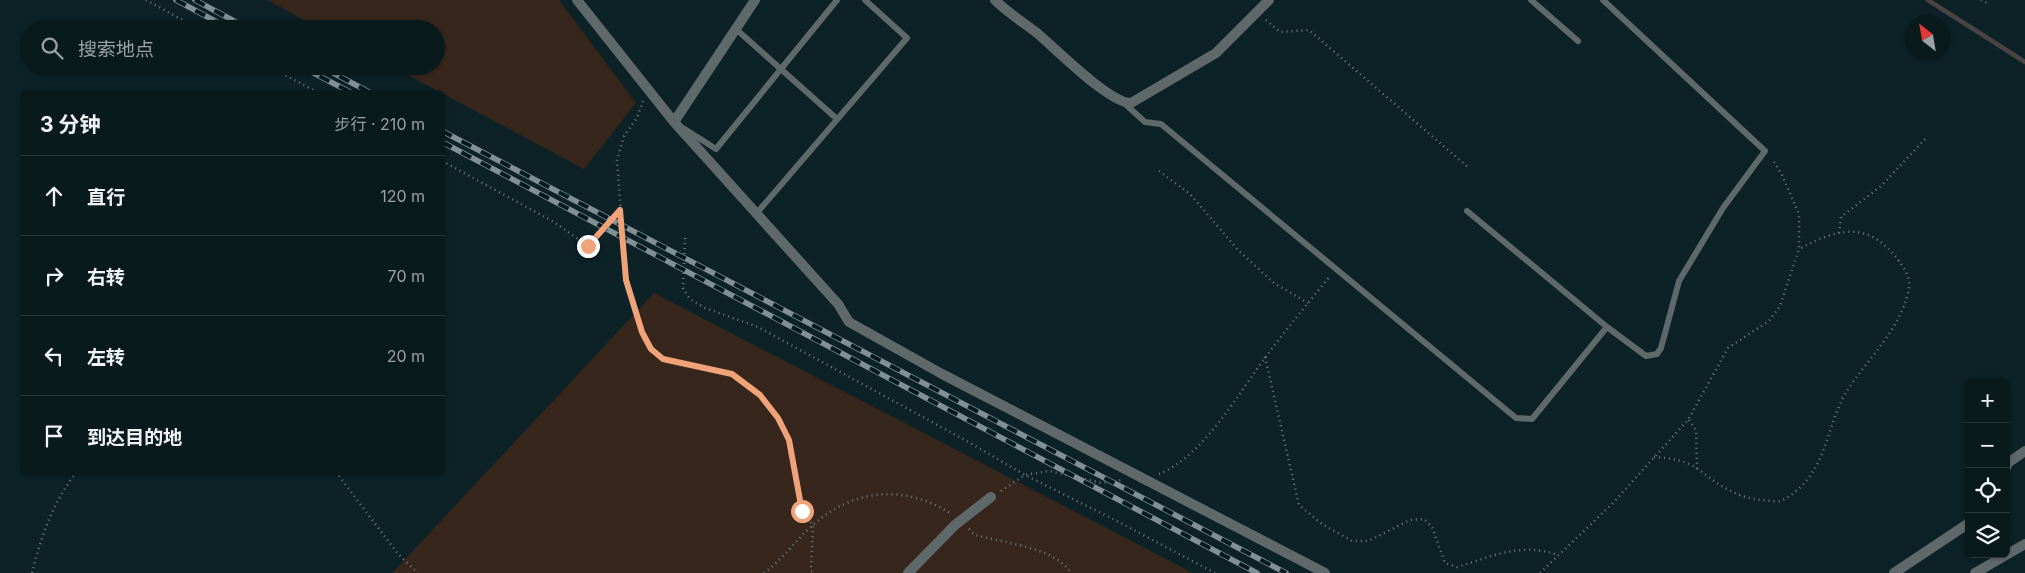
<!DOCTYPE html>
<html lang="zh">
<meta charset="utf-8">
<style>
body{margin:0;font-family:Inter,"Noto Sans SC",sans-serif;background:#17272a;color:#f1f3f6}
.controls{position:absolute;right:15px;bottom:15px;display:grid;overflow:hidden;border-radius:8px;box-shadow:0 1px 4px #0004}
.controls button{width:45px;height:45px;display:grid;place-items:center;padding:0;border:0;border-bottom:1px solid #29383b;background:#091a1d;color:#f1f3f6;font:25px sans-serif}
.compass{position:absolute;left:1905px;top:15px;width:45px;height:45px;border-radius:50%;background:#091a1d;box-shadow:0 1px 4px #0004;rotate:329deg}
.stop{position:absolute;width:15px;height:15px;margin:-11px;border:4px solid #f0a279;border-radius:50%;background:#fff}
.stop.end{background:#f0a279;border-color:#fff;box-shadow:0 1px 5px #0008}
.list{margin:0;padding:0;list-style:none}
h2{display:flex;justify-content:space-between;align-items:center;height:65px;margin:0;padding:0 20px;font-size:21px}
h2 small{font-size:16px;font-weight:400;color:#99a1a4}
.list li{display:grid;grid-template-columns:32px 1fr auto;gap:15px;align-items:center;box-sizing:border-box;height:80px;padding:0 20px;border-top:1px solid #29383b}
.list b{display:block;font-size:19px;white-space:nowrap}
.list em{font-size:16px;font-style:normal;color:#99a1a4}
.icon{flex:none;width:28px;height:28px;fill:none;stroke:currentColor;stroke-width:2;stroke-linecap:round;stroke-linejoin:round}
.map{position:relative;flex:none;width:2025px;height:573px;overflow:hidden}
.search{position:absolute;background:#091a1d;box-shadow:0 1px 4px #0004;left:20px;top:20px;width:425px;height:55px;display:flex;align-items:center;gap:12px;box-sizing:border-box;padding:0 18px;border-radius:28px;color:#99a1a4;font-size:19px}
.panel{position:absolute;background:#091a1d;box-shadow:0 1px 4px #0004;left:20px;top:90px;width:425px;height:385px;border-radius:8px}
.map>svg:first-child{display:block}
.green{fill:#37261c}
.lines{fill:none;stroke-linecap:round;stroke-linejoin:round}
.stream{stroke:#4a4343;stroke-width:4.5}
.path{stroke:#6b7c81;stroke-width:2.5;stroke-dasharray:1 4;stroke-linecap:butt}
.lane{stroke:#5f696c;stroke-width:6}
.street{stroke:#5f696c;stroke-width:10}
.rail-casing{stroke:#809095;stroke-width:5.5}
.rail{stroke:#03191d;stroke-width:4;stroke-dasharray:11;stroke-linecap:butt}
.route{stroke:#f0a279;stroke-width:6}
</style>
<div class="map">
<svg width="2025" height="573" viewBox="0 0 2025 573">
<rect width="100%" height="100%" fill="#0c2227"/>
<!-- green -->
<path class="green" d="M267 0H559L636 103 584 169 391 66H436V29H321Z
M654 293 1193 573H392Z"/>
<g class="lines">
<!-- stream -->
<path class="stream" d="M1928 0 2025 62"/>
<!-- path -->
<path class="path" d="M146 0 199 29
M1981 0 1987 3
M1266 20 1280 32 1309 30 1469 168
M268 66 317 92
M643 101 637 118 624 136 617 160 626 280 642 332 651 349 663 359 732 375 760 395 778 418 789 440 802 511 813 525 811 571 815 573
M442 161 554 222 588 246 619 211
M1159 171 1190 194 1238 250 1274 283 1308 303
M1839 233 1841 217 1881 186 1927 137
M685 238 683 288 690 299 705 308 758 327 965 440 1025 475 1113 519 1215 573
M1265 357 1299 505 1322 524 1352 541H1368L1410 520 1424 519 1432 527 1445 563 1457 567C1494 556 1519 542 1558 555
M1689 420 1696 430 1697 469
M1654 457C1667 458 1679 459 1691 465 1698 468 1704 474 1710 478 1726 490 1742 498 1761 500 1767 500 1774 502 1780 501 1794 496 1808 481 1815 468 1829 444 1832 415 1847 391 1868 358 1902 328 1909 288 1911 278 1904 268 1899 261 1868 220 1839 228 1799 249
M336 472 398 554 418 573
M1159 474C1204 456 1239 392 1268 354 1288 327 1309 302 1330 276
M1001 491 1025 475 1049 471 1102 483 1122 480
M969 529 975 535C1003 543 1055 547 1071 573
M32 573C41 537 53 501 77 472
M764 573C782 560 796 540 813 525 853 489 904 484 950 513
M1540 573 1612 504 1688 420 1728 348 1769 321 1780 306 1799 249V214L1782 175 1773 160"/>
<!-- lane -->
<path class="lane" d="M1531 0 1578 41
M736 29 837 119
M1124 103 1145 122 1161 124 1516 418 1532 419 1607 327 1646 356 1657 354 1661 348 1679 281 1723 208 1765 151 1603 0
M683 128 716 149 837 0
M1467 211 1607 327
M756 214 907 38 865 0"/>
<!-- street -->
<path class="street" d="M577 0 674 122 838 304 849 322 942 374 1325 573
M995 0C1008 13 1023 22 1037 33 1056 49 1109 103 1131 103L1216 53 1269 0
M674 122 755 0
M2006 468 2008 463 2025 451
M908 573 955 525 991 497
M1894 573 1969 523
M1975 573 2025 544"/>
<!-- rail casing -->
<g class="rail-casing">
<path id="rail" d="M176 0 230 29
M195 0 249 29
M300 66 350 92
M320 66 369 92
M442 131 1286 573
M442 142 1257 573"/>
</g>
<!-- rail -->
<use href="#rail" class="rail"/>
</g>
<g class="lines">
<!-- route -->
<path class="route" d="M588 246 620 210 626 280 642 332 651 349 663 359 732 374 760 395 778 418 789 440 802 511"/>
</g>
</svg>
<div class="controls">
<button>+</button>
<button>−</button>
<button><svg class="icon" aria-label="locate" viewBox="0 0 24 24"><circle cx="12" cy="12" r="6"/><path d="M12 2v4M12 18v4M2 12h4M18 12h4"/></svg></button>
<button><svg class="icon" aria-label="layers" viewBox="0 0 24 24"><path d="M12 4l9 5-9 5-9-5zM3 14l9 5 9-5"/></svg></button>
</div>
<svg class="compass" viewBox="-18 -18 36 36"><path d="M0-13l5 13h-10z" fill="#e53935"/><path d="M0 13l5-13h-10z" fill="#99a1a4"/></svg>
<div class="stop" style="left:802px;top:511px"></div>
<div class="stop end" style="left:588px;top:246px"></div>
<div class="search"><svg class="icon" aria-label="search" viewBox="0 0 24 24"><circle cx="10" cy="10" r="6"/><path d="M15 15l6 6"/></svg>搜索地点</div>
<section class="panel">
<h2>3 分钟<small>步行 · 210 m</small></h2>
<ul class="list">
<li><svg class="icon" aria-label="ahead" viewBox="0 0 24 24"><path d="M12 20V5M6 11l6-6 6 6"/></svg><div><b>直行</b></div><em>120 m</em></li>
<li><svg class="icon" aria-label="right" viewBox="0 0 24 24"><path d="M7 20v-9h11M14 6l5 5-5 5"/></svg><div><b>右转</b></div><em>70 m</em></li>
<li><svg class="icon" aria-label="left" viewBox="0 0 24 24"><path d="M17 20v-9H6M10 6l-5 5 5 5"/></svg><div><b>左转</b></div><em>20 m</em></li>
<li><svg class="icon" aria-label="arrive" viewBox="0 0 24 24"><path d="M6 21V4h12l-3 4 3 4H6"/></svg><div><b>到达目的地</b></div></li>
</ul>
</section>
</div>
